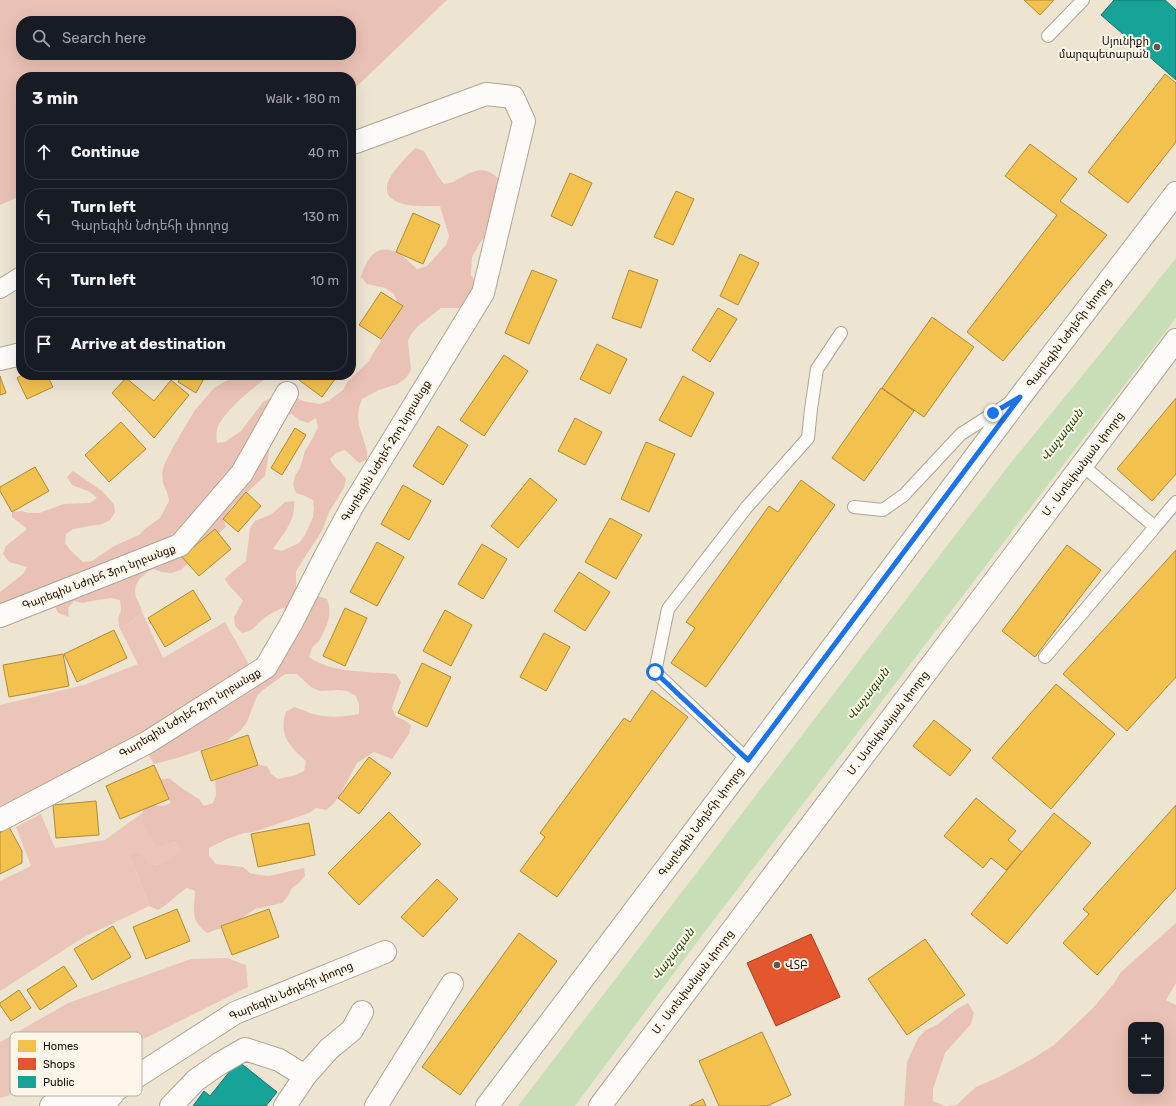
<!DOCTYPE html>
<meta charset="utf-8">
<style>
body{margin:0;font-family:Rubik,"Noto Sans Armenian",sans-serif;background:#20242c;color:#f1f3f6}
.controls{position:absolute;right:12px;bottom:12px;display:grid;overflow:hidden;border-radius:8px;box-shadow:0 4px 16px #0002}
.controls button{width:36px;height:36px;display:grid;place-items:center;padding:0;border:0;border-bottom:1px solid #363941;background:#171b24;color:#f1f3f6;font:20px sans-serif}
.stop{position:absolute;width:12px;height:12px;margin:-9px;border:3px solid #1a73e8;border-radius:50%;background:#fff}
.stop.end{background:#1a73e8;border-color:#fff;box-shadow:0 1px 4px #0008}
.list{margin:0;padding:0;list-style:none}
h2{display:flex;justify-content:space-between;align-items:center;height:52px;margin:0;padding:0 16px;font-size:17px}
h2 small{font-size:13px;font-weight:400;color:#9ea1a6}
.list li{display:grid;grid-template-columns:26px 1fr auto;gap:12px;align-items:center;box-sizing:border-box;height:56px;margin:0 8px 8px;padding:0 8px;border:1px solid #363941;border-radius:16px}
.list b{display:block;font-size:15px;white-space:nowrap}
.list p{margin:0;font-size:13px;white-space:nowrap;color:#9ea1a6}
.list em{font-size:13px;font-style:normal;color:#9ea1a6}
.icon{flex:none;width:22px;height:22px;fill:none;stroke:currentColor;stroke-width:2;stroke-linecap:round;stroke-linejoin:round}
.map{position:relative;flex:none;width:1176px;height:1106px;overflow:hidden}
.search{position:absolute;background:#171b24;box-shadow:0 4px 16px #0002;left:16px;top:16px;width:340px;height:44px;display:flex;align-items:center;gap:10px;box-sizing:border-box;padding:0 14px;border-radius:16px;color:#9ea1a6;font-size:15px}
.panel{position:absolute;background:#171b24;box-shadow:0 4px 16px #0002;left:16px;top:72px;width:340px;height:308px;border-radius:16px}
.map>svg:first-child{display:block}
.green{fill:#ecc5b9}
.forest{fill:#eac2b5;fill-rule:evenodd}
.water{fill:#c8deb7}
.homes{fill:#f2c14e;stroke:#af8b38}
.shops{fill:#e4572e;stroke:#a54021}
.public{fill:#17a398;stroke:#16766b}
.lines{fill:none;stroke-linecap:round;stroke-linejoin:round}
.service-casing{stroke:#ada698;stroke-width:14}
.pedestrian-casing{stroke:#ada698;stroke-width:20}
.minor-casing{stroke:#ada698;stroke-width:24}
.tertiary-casing{stroke:#ada698;stroke-width:24}
.service{stroke:#fcfbf8;stroke-width:12}
.pedestrian{stroke:#fcfbf8;stroke-width:18}
.minor{stroke:#fcfbf8;stroke-width:22}
.tertiary{stroke:#fcfbf8;stroke-width:22}
.route{stroke:#1a73e8;stroke-width:5}
.poi-dot{fill:#5f584b;stroke:#fdf6e9;stroke-width:1.5}
.labels{text-anchor:middle;dominant-baseline:central;stroke-width:4;stroke-linejoin:round;paint-order:stroke}
.poi-label{font-size:11px;fill:#120c03;stroke:#fdf6e9;text-anchor:end}
.street-label{font-size:11px;fill:#120c03;stroke:#fdf6e9}
.water-label{font-size:12px;font-style:italic;fill:#194703;stroke:#fdf6e9}
.key{fill:#fdf6e9;stroke:#b6b0a4;stroke-width:1}
.key-label{font-size:11px;fill:#120c03}
</style>
<div class="map">
<svg width="1176" height="1106" viewBox="0 0 1176 1106">
<rect width="100%" height="100%" fill="#eee4d2"/>
<!-- green -->
<path class="green" d="M142 612 163 658 225 622 251 668 136 743 0 807V705L84 685 138 664 119 627 128 624Z
M142 813 143 823 166 845 175 842 182 850C173 858 164 865 151 865L139 852 132 862 136 871 149 906 84 937 0 991V881L31 866 16 827 41 814 55 848 105 840Z
M227 958 246 965 248 987 154 1034 114 1052 72 1075 0 1098V1042L68 1003 191 959Z"/>
<!-- forest -->
<path class="forest" d="M0 0H447L351 92V77H21V196L0 205ZM21 21H351V55H21Z
M415 148 424 151 438 176 444 184C455 183 453 181 462 177 481 166 490 168 504 185L489 235 481 241 472 257 471 275 476 283 469 305 459 308H441L418 326 412 333 408 341 411 370 406 378 398 384 379 390 362 399 359 408 358 416 359 425 367 451V460L359 463 345 450 336 453 330 459C334 468 341 471 346 479L344 488 329 512 323 529 296 571V589L301 596H319L327 599C333 614 327 627 319 641 317 643 314 645 312 648 311 650 310 654 309 657 333 674 368 671 396 674L401 682 392 708 395 716 404 720 411 725 409 734 392 759 374 752 366 757 357 763 338 798 333 804 326 810 316 808 309 813 254 832 244 833 227 839 209 848V856L216 864 243 867 250 873 260 875 269 876 304 868 305 876 299 883 292 888 288 896 282 903 255 909 233 924 207 933C190 920 194 911 195 891L187 888C177 894 169 904 158 910L149 906 136 871 132 862 130 854 139 852 151 865C163 865 173 858 181 850L175 842 166 845 157 846C150 838 141 826 142 814 143 811 145 808 146 805L163 806 171 803 162 788 160 780 169 778 183 789 199 799 204 806 213 803 216 795 215 776 232 769 250 768 258 765 267 766 271 774 278 779 296 775 304 771 306 761C290 747 278 735 286 712L294 707C301 709 307 712 313 714 327 718 345 717 359 714V705L356 696 347 691 338 690 320 691 311 687 297 674H285L263 690 257 696 247 722 241 730 226 741 181 757 154 764 149 756 152 746 239 691 292 611 283 608C277 610 271 613 266 617 255 624 256 630 242 633L235 626 234 617 243 601C237 592 230 589 225 579 231 572 239 567 246 561L250 528 255 521 272 514 285 502 294 501C296 522 283 533 273 549L282 551 299 543 305 535 313 517 314 509 313 500 305 496 296 493 293 485 295 476 300 468 305 451 314 436 318 427 316 418 308 423 299 420 292 414 284 416 271 440 265 476 233 505 223 519 226 527 219 533 209 535 197 548 187 564 181 570 171 573 162 572 153 569C143 574 132 583 136 597 138 602 141 606 142 612L128 624 119 627 118 618 121 610 120 600 111 598 92 601 83 603 74 601 68 608 69 617 58 613 51 597 0 611V592L23 574 27 567 9 562 3 554 6 546 27 529 12 517V512L21 511 29 513H39L64 504 90 503 97 498 90 492 72 485 67 477 73 471 102 491 114 504 115 512 110 520 102 524 73 529 66 534 65 543 70 550 83 562 92 561 114 546 139 535 146 528 160 518 169 501 167 492 163 483 162 474 164 465 173 447 195 410 214 388 236 375H272C256 384 228 408 219 424 216 430 216 436 217 443L225 442 241 431 263 402 279 393H287L303 401 320 404 328 401 343 390 348 381 368 362 393 321 398 303 394 294 385 288 367 284 361 277C366 261 374 244 394 251 403 254 410 263 417 269L427 266 446 245 449 236 440 206C428 206 415 207 403 204 366 194 402 162 415 148Z
M1176 923V983L1166 1000 1176 1005V1106H904L907 1062 918 1038 926 1030 938 1024 957 1009 968 1003 974 1013 971 1024 945 1053 933 1089V1101L945 1106 957 1105 966 1096 976 1087 999 1077 1032 1059 1054 1045 1093 1008 1114 983 1121 972ZM1131 1025H1161V1091H1131Z"/>
<!-- water -->
<path class="water" d="M1176 258V318L703 934 575 1106H518L1009 465 1104 349Z"/>
<!-- homes -->
<path class="homes" d="M1024 0H1054L1040 15Z
M1165 74 1176 83V142L1128 203 1088 172Z
M1030 144 1077 179 1060 201 1107 235 1003 361 967 332 1057 215 1005 176Z
M570 173 592 183 572 226 551 216Z
M676 191 694 199 673 245 654 237Z
M413 213 440 225 423 264 396 252Z
M740 254 759 263 738 305 720 296Z
M532 270 557 280 529 344 505 333Z
M629 270 658 280 641 328 612 318Z
M381 292 403 306 381 339 359 325Z
M718 308 737 319 710 362 692 350Z
M932 317 974 347 924 417 882 388Z
M597 344 627 359 610 394 580 379Z
M504 355 528 371 484 436 460 420Z
M22 375H47L53 387 27 399 17 378Z
M182 375H206L196 393 178 382Z
M302 375H338L322 397 299 380Z
M0 376 6 393 0 395Z
M683 376 714 393 691 437 659 420Z
M126 378 154 401 171 380 189 395 154 438 112 393Z
M881 388 914 411 864 481 832 458Z
M1176 398V474L1152 501 1117 469Z
M575 418 602 432 585 465 558 451Z
M121 422 146 449 109 482 85 455Z
M438 426 468 445 443 485 413 466Z
M295 428 306 435 282 475 271 468Z
M646 442 675 454 649 512 621 499Z
M35 467 49 491 12 512 0 491V487Z
M530 478 557 500 518 548 491 526Z
M801 480 835 505 706 687 671 663 695 628 686 622 769 506 778 512Z
M403 485 431 501 409 540 381 524Z
M246 492 261 506 238 532 223 519Z
M610 518 642 535 616 579 585 562Z
M215 529 231 549 199 576 182 557Z
M377 542 404 557 377 606 350 592Z
M482 544 507 559 483 599 458 584Z
M1067 545 1101 570 1035 657 1002 631Z
M1176 550V677L1127 731 1063 674Z
M579 572 610 592 585 631 554 611Z
M193 590 211 619 165 647 148 618Z
M345 608 367 618 345 666 323 656Z
M445 610 472 625 451 666 423 651Z
M114 630 127 658 77 682 64 654Z
M544 633 570 647 546 691 520 677Z
M63 654 69 686 9 697 3 665Z
M422 663 451 677 427 727 398 713Z
M1056 684 1115 734 1051 809 992 758Z
M652 690 688 717 557 897 520 871 545 837 540 833 624 718 630 722Z
M934 720 971 750 950 776 913 746Z
M248 735 258 765 211 781 201 751Z
M369 757 391 773 359 814 338 798Z
M154 765 169 799 120 819 106 786Z
M976 798 1016 831 1008 840 1022 852 1006 870 991 858 983 868 944 836Z
M96 801 99 835 56 838 53 805Z
M1176 805V888L1097 975 1063 943 1089 914 1083 909Z
M389 812 421 844 359 905 328 873Z
M1054 813 1091 843 1007 944 971 914Z
M309 823 315 855 258 867 251 834Z
M9 827 22 851V863L0 874V833Z
M437 879 458 899 423 937 401 917Z
M177 909 190 941 146 959 133 927Z
M269 909 279 937 232 955 221 926Z
M113 926 131 957 92 980 74 949Z
M519 933 557 961 460 1095 422 1067Z
M925 939 965 995 907 1035 868 979Z
M64 966 77 986 40 1010 27 990Z
M19 990 31 1008 11 1021 0 1005V1003Z
M762 1032 791 1095 767 1106H719L699 1061Z
M703 1099 706 1106H689Z"/>
<!-- shops -->
<path class="shops" d="M811 934 840 997 776 1026 747 963Z"/>
<!-- public -->
<path class="public" d="M1114 0H1165L1176 10V80L1101 15Z
M238 1061 277 1092 266 1106H193L204 1091 210 1096Z"/>
<g class="lines">
<!-- service casing -->
<g class="service-casing">
<path id="service" d="M1048 36 1083 0
M1082 465 1155 527 1176 502
M854 507 883 510 904 495 961 434 1008 404
M1045 657 1155 527
M748 760 655 672 668 609 746 508 808 438 811 409 817 369 841 333"/>
</g>
<!-- pedestrian casing -->
<g class="pedestrian-casing">
<path id="pedestrian" d="M0 289 21 276"/>
</g>
<!-- minor casing -->
<g class="minor-casing">
<path id="minor" d="M0 359 21 354
M0 616 180 545 242 473 287 393
M0 820 148 742 266 667 292 622 325 557 353 505 483 293 524 121 513 97 486 94 356 142
M51 1106 116 1090
M103 1106 116 1090 235 1013 385 952
M171 1106 196 1080 219 1064 245 1049 279 1060 305 1076
M285 1106 305 1076 329 1049 352 1030 362 1012
M376 1106 452 984"/>
</g>
<!-- tertiary casing -->
<g class="tertiary-casing">
<path id="tertiary" d="M487 1106 748 760 1020 397 1176 193
M600 1106 1176 340"/>
</g>
<!-- service -->
<use href="#service" class="service"/>
<!-- pedestrian -->
<use href="#pedestrian" class="pedestrian"/>
<!-- minor -->
<use href="#minor" class="minor"/>
<!-- tertiary -->
<use href="#tertiary" class="tertiary"/>
</g>
<g class="lines">
<!-- route -->
<path class="route" d="M655 672 748 760 1020 397 993 413"/>
</g>
<!-- markers -->
<g class="poi-dot">
<circle cx="1157" cy="47" r="4"/>
<circle cx="777" cy="965" r="4"/>
</g>
<g class="labels">
<!-- poi labels -->
<g class="poi-label">
<text x="1149" y="41">Սյունիքի<tspan x="1149" dy="13">մարզպետարան</tspan></text>
<text x="785" y="965" text-anchor="start">ՎՏԲ</text>
</g>
<!-- street labels -->
<g class="street-label">
<text transform="translate(1069 333) rotate(-53)">Գարեգին Նժդեհի փողոց</text>
<text transform="translate(386 451) rotate(-59)">Գարեգին Նժդեհ 2րդ նրբանցք</text>
<text transform="translate(1083 464) rotate(-53)">Մ․ Ստեփանյան փողոց</text>
<text transform="translate(99 577) rotate(-21)">Գարեգին Նժդեհ 3րդ նրբանցք</text>
<text transform="translate(190 713) rotate(-31)">Գարեգին Նժդեհ 2րդ նրբանցք</text>
<text transform="translate(888 723) rotate(-53)">Մ․ Ստեփանյան փողոց</text>
<text transform="translate(701 822) rotate(-53)">Գարեգին Նժդեհի փողոց</text>
<text transform="translate(693 982) rotate(-53)">Մ․ Ստեփանյան փողոց</text>
<text transform="translate(291 991) rotate(-23)">Գարեգին Նժդեհի փողոց</text>
</g>
<!-- water labels -->
<g class="water-label">
<text transform="translate(1062 435) rotate(-53)">Վաչագան</text>
<text transform="translate(868 694) rotate(-53)">Վաչագան</text>
<text transform="translate(673 954) rotate(-53)">Վաչագան</text>
</g>
</g>
<!-- legend -->
<rect x="10" y="1032" width="132" height="64" rx="6" class="key"/>
<rect x="18" y="1040" width="18" height="12" fill="#f2c14e"/>
<rect x="18" y="1058" width="18" height="12" fill="#e4572e"/>
<rect x="18" y="1076" width="18" height="12" fill="#17a398"/>
<g class="key-label">
<text x="43" y="1050">Homes</text>
<text x="43" y="1068">Shops</text>
<text x="43" y="1086">Public</text>
</g>
</svg>
<div class="controls">
<button>+</button>
<button>−</button>
</div>
<div class="stop" style="left:655px;top:672px"></div>
<div class="stop end" style="left:993px;top:413px"></div>
<div class="search"><svg class="icon" aria-label="search" viewBox="0 0 24 24"><circle cx="10" cy="10" r="6"/><path d="M15 15l6 6"/></svg>Search here</div>
<section class="panel">
<h2>3 min<small>Walk · 180 m</small></h2>
<ul class="list">
<li><svg class="icon" aria-label="ahead" viewBox="0 0 24 24"><path d="M12 20V5M6 11l6-6 6 6"/></svg><div><b>Continue</b></div><em>40 m</em></li>
<li><svg class="icon" aria-label="left" viewBox="0 0 24 24"><path d="M17 20v-9H6M10 6l-5 5 5 5"/></svg><div><b>Turn left</b><p>Գարեգին Նժդեհի փողոց</p></div><em>130 m</em></li>
<li><svg class="icon" aria-label="left" viewBox="0 0 24 24"><path d="M17 20v-9H6M10 6l-5 5 5 5"/></svg><div><b>Turn left</b></div><em>10 m</em></li>
<li><svg class="icon" aria-label="arrive" viewBox="0 0 24 24"><path d="M6 21V4h12l-3 4 3 4H6"/></svg><div><b>Arrive at destination</b></div></li>
</ul>
</section>
</div>
